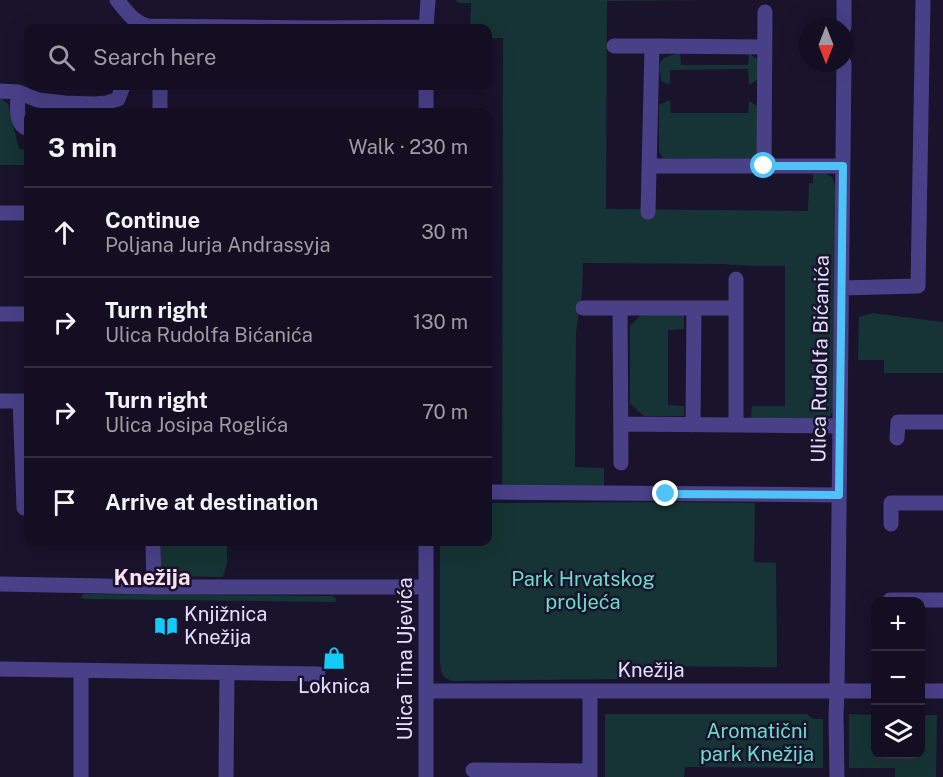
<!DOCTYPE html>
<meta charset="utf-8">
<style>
body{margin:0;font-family:"Public Sans",sans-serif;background:#201c2e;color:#f1f3f6}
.controls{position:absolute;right:18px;bottom:18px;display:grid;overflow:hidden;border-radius:12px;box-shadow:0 6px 24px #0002}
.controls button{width:54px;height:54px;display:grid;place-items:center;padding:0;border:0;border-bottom:2px solid #322e3f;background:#130e21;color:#f1f3f6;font:30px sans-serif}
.compass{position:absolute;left:799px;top:18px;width:54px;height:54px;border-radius:50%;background:#130e21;box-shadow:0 6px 24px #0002;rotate:180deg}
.stop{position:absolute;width:18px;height:18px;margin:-14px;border:4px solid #4fc3f7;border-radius:50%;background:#fff}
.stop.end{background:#4fc3f7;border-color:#fff;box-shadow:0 2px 6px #0008}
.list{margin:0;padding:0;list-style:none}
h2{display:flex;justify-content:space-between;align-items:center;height:78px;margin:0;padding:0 24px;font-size:26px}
h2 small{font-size:20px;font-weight:400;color:#9d9ca5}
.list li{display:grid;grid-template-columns:39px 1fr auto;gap:18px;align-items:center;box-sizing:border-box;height:90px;padding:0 24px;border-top:2px solid #322e3f}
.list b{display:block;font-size:22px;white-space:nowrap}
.list p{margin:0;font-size:20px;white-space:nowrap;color:#9d9ca5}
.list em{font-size:20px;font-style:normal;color:#9d9ca5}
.icon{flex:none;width:33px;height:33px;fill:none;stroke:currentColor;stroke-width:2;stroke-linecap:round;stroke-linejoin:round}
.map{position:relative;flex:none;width:943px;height:777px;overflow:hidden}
.search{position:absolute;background:#130e21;box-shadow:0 6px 24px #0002;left:24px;top:24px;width:468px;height:66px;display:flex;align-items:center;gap:15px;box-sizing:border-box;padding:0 21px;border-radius:12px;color:#9d9ca5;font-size:22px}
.panel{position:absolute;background:#130e21;box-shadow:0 6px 24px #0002;left:24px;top:108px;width:468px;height:438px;border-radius:12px}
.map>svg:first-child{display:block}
.green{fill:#163435}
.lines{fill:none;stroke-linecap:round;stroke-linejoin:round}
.minor{stroke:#494088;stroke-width:15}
.route{stroke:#4fc3f7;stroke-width:8}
.labels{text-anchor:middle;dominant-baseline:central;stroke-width:5;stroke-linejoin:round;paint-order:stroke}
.street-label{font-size:20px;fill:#e5dffe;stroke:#19132c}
.park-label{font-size:20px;fill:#6bddcb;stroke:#19132c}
.poi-label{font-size:20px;fill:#e5dffe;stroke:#19132c;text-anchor:start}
.quarter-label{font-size:22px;font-weight:bold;fill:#fee0f1;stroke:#19132c}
</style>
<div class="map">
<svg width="943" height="777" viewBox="0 0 943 777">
<rect width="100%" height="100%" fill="#19132c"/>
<!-- green -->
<path class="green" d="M456 0H710L607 1 606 209 808 211 809 183H813V174L825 173 832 177 835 186 833 410 830 416 823 419 751 418 752 406H785V266H752L722 264 583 263 582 293 576 332 575 467 604 468V486H502L503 38H488V28H470L471 3H459Z
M680 53 681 65H748L749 53 758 60V79L749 85 748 69 670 70V84L662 82C655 62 660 57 680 53Z
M0 97 8 104 19 149 28 150V165H0Z
M670 100 671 113H748L749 101 757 106V154L751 159 663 158 659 152V105Z
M872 313 943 322V373H884V360H858L859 317Z
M641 315H684V329L668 330V405L684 406V416H644L630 404V326Z
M666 502 755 503 754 562 776 563 777 667 629 666V675L626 679 452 681 445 678 441 671 440 662V542H488V503Z
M161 542H227V563L223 577 161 576Z
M83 594 333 596 336 599 335 602 86 599 81 598Z
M605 714H807L813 719H823V768L685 767 684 777H605Z
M849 714 875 715 876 754H920L921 715H937L936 777H895V768H849Z"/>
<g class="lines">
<!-- minor -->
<path class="minor" d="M117 0C126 11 134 23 148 26L321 28 426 27
M844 27V0
M426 28 428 0
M614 46H652
M0 91 18 92 38 100 65 103 95 104 106 103 118 99 123 86
M18 92C18 105 14 124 28 129
M160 112V86
M426 112V86
M649 166H843
M764 166 765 12
M648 212 652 46 764 47
M0 213H28
M842 288 918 286 923 0
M583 308H736
M620 308 621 463
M0 314H28
M0 401H28
M20 401 24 508
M621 424 840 426
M693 425 694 308
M736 425V279
M897 438 898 422H943
M488 492 839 495
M891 524V503H943
M153 542 154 587
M426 542V777
M0 584 154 587H426
M890 602V600H943
M0 669 318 674
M81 671V777
M426 691H876
M590 691V777
M920 691H943
M473 770 590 771
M226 777 227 673
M837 777 836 716 837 691 844 63"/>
</g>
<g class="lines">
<!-- route -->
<path class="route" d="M666 494 839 495 843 166H764"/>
</g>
<!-- icons -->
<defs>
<g id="library-bare" transform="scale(1.8)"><path d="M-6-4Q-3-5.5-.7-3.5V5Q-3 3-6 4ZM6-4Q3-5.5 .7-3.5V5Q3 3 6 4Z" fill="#13cbf6" stroke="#19132c" stroke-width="2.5" paint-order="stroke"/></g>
<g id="shop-bare" transform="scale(1.8)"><path d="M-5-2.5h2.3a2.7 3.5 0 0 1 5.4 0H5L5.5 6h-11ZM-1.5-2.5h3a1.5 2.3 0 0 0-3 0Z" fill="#13cbf6" stroke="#19132c" stroke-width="2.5" paint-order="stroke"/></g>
</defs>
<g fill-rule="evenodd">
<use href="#library-bare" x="166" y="626"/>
<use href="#shop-bare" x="334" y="658"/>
</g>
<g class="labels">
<!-- street labels -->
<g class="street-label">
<text transform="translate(820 359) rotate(-89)">Ulica Rudolfa Bićanića</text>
<text transform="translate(405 659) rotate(-90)">Ulica Tina Ujevića</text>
<text x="651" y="670">Knežija</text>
</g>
<!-- park labels -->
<g class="park-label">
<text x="583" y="579">Park Hrvatskog<tspan x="583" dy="23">proljeća</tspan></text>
<text x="757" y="731">Aromatični<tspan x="757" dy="23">park Knežija</tspan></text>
</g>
<!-- poi labels -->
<g class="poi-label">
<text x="184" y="614">Knjižnica<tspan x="184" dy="23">Knežija</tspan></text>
<text x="334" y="686" text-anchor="middle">Loknica</text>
</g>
<!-- quarter labels -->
<g class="quarter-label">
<text x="152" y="577">Knežija</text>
</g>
</g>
</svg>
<div class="controls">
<button>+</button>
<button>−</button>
<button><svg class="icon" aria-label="layers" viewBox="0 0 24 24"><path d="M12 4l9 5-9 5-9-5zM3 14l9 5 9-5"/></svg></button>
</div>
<svg class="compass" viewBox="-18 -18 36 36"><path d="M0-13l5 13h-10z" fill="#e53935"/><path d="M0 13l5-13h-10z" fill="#9d9ca5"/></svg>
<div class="stop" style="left:764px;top:166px"></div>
<div class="stop end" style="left:666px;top:494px"></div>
<div class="search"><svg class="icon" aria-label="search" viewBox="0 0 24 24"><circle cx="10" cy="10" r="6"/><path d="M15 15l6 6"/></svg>Search here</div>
<section class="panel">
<h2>3 min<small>Walk · 230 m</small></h2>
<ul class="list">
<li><svg class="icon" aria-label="ahead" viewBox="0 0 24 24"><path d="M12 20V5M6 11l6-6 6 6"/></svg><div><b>Continue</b><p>Poljana Jurja Andrassyja</p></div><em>30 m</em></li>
<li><svg class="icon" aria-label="right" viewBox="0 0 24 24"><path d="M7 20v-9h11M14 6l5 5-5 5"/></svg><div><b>Turn right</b><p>Ulica Rudolfa Bićanića</p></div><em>130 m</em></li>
<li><svg class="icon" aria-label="right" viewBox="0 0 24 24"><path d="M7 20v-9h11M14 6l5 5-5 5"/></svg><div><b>Turn right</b><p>Ulica Josipa Roglića</p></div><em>70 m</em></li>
<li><svg class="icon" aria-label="arrive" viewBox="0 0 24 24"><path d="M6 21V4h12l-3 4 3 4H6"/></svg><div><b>Arrive at destination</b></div></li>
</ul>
</section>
</div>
